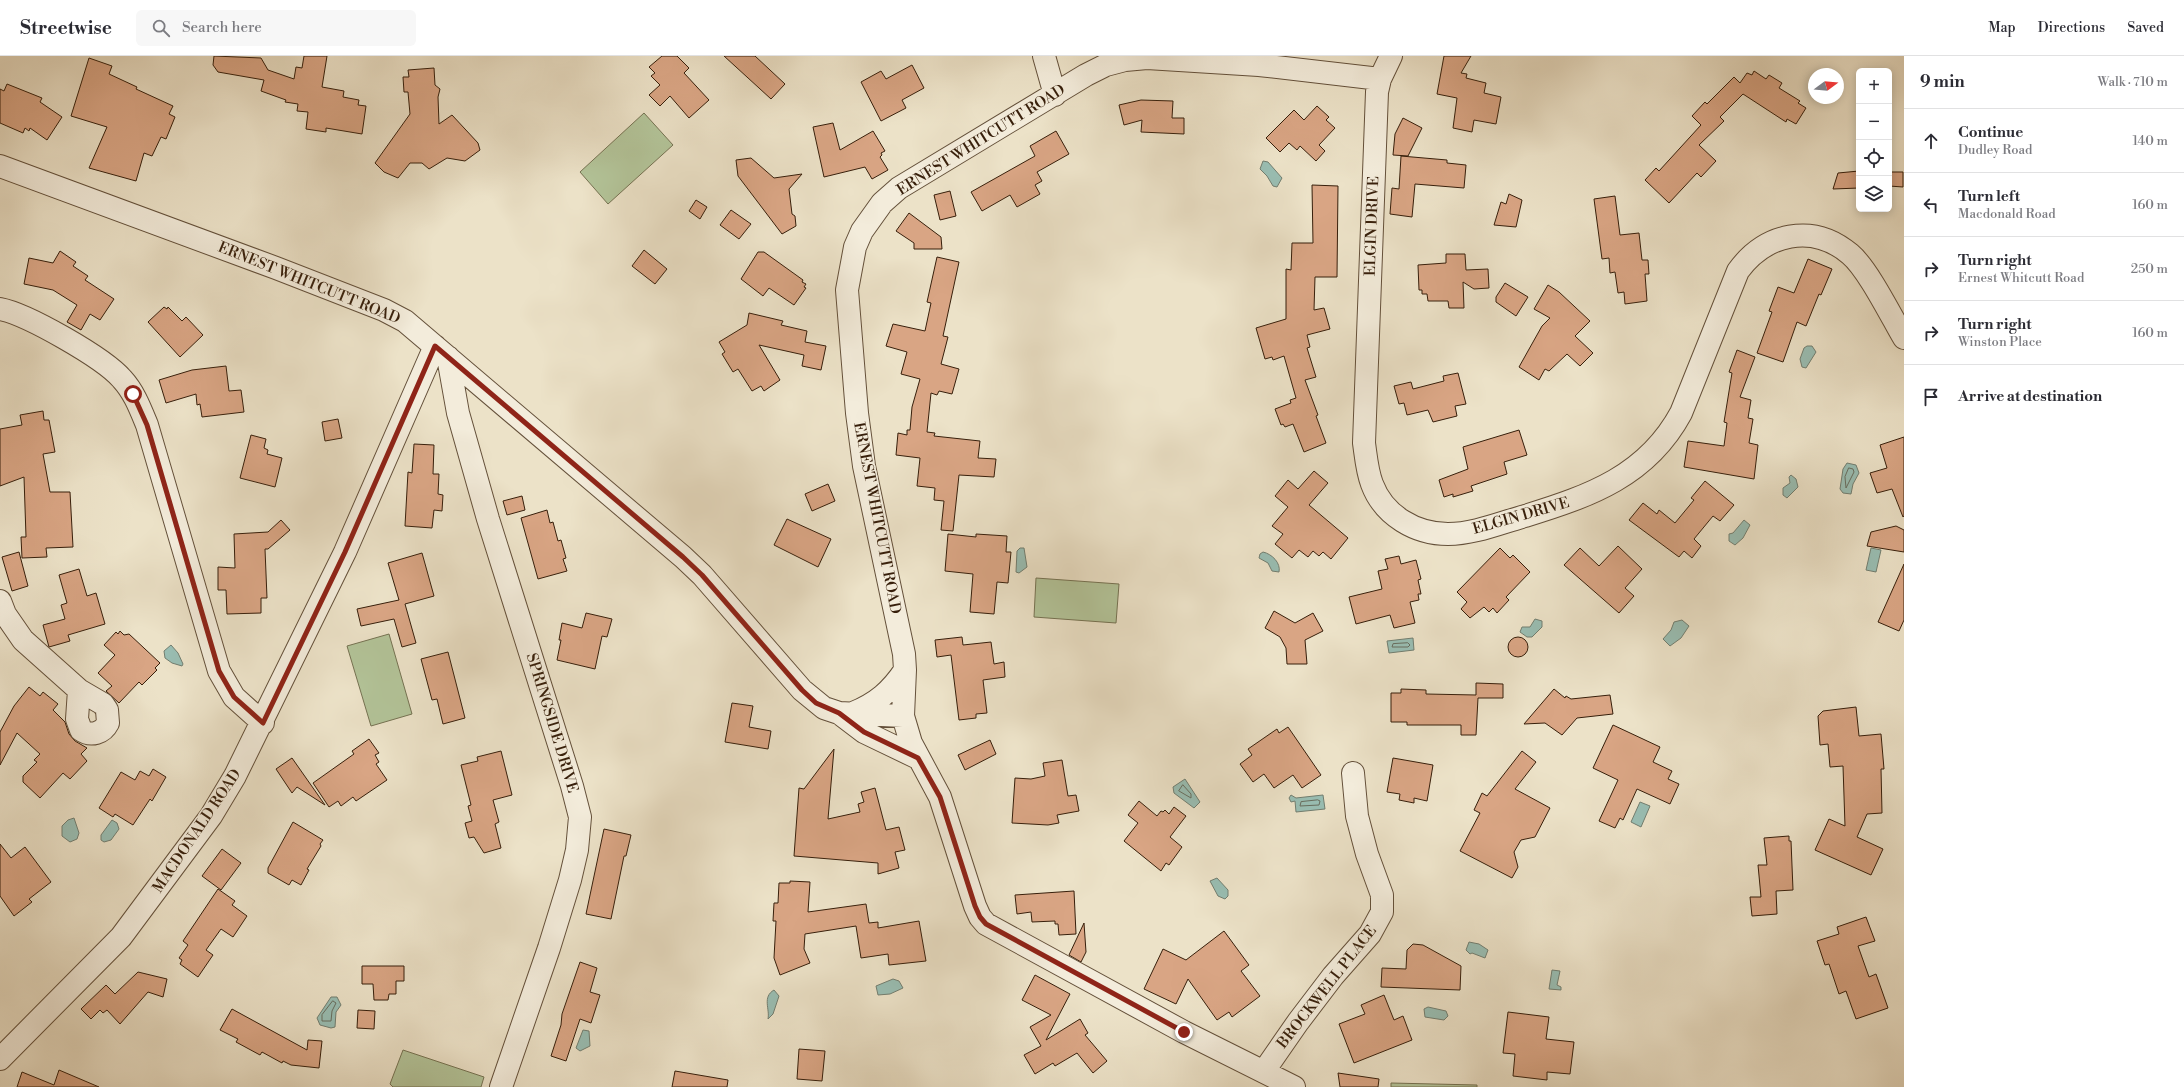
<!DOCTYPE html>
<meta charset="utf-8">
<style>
body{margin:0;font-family:"Libre Bodoni",serif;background:#f7f7f7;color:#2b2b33}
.controls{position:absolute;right:12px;top:12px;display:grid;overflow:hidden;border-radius:6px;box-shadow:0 2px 10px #0003}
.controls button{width:36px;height:36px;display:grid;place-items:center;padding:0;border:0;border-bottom:1px solid #e1e1e2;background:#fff;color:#2b2b33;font:20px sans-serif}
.compass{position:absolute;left:1808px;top:12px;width:36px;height:36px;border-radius:50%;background:#fff;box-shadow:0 2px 10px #0003;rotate:74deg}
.stop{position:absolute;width:12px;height:12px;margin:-9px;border:3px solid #8f2418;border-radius:50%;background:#fff}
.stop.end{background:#8f2418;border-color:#fff;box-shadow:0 1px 4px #0008}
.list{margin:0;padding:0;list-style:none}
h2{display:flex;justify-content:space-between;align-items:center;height:52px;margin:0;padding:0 16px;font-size:17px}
h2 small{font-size:13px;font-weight:400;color:#7c7c81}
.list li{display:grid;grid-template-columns:26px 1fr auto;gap:12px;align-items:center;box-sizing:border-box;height:64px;padding:0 16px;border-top:1px solid #e1e1e2}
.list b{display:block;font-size:15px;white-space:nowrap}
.list p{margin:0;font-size:13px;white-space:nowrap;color:#7c7c81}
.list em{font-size:13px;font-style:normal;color:#7c7c81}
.icon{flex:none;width:22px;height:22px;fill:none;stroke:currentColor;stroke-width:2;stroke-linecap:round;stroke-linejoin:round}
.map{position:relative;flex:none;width:1904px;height:1031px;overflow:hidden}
header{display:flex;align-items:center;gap:24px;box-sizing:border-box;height:56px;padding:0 20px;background:#fff;border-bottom:1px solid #e1e1e2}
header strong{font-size:19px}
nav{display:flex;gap:22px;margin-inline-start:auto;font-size:14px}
.search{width:280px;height:36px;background:#f7f7f7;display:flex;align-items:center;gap:10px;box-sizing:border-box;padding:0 14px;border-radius:6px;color:#7c7c81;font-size:15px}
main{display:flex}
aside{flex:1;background:#fff}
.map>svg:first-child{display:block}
.green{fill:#b3c499;stroke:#757252}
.water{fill:#99beb3;stroke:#727e70}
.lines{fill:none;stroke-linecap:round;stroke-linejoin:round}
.shore{stroke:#686e5f;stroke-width:1}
.building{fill:#d9a584;stroke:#371f0b}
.minor-casing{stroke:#64503a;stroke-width:24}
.minor{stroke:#f3ecdb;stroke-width:22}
.route{stroke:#8f2418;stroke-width:5}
.labels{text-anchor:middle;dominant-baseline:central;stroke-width:3;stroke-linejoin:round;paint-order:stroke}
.street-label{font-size:15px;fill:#371f0b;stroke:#f3ecdb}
</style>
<header>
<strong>Streetwise</strong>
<div class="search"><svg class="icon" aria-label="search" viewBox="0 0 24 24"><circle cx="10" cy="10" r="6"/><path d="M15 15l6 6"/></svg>Search here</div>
<nav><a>Map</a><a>Directions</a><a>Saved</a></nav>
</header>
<main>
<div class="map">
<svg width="1904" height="1031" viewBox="0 0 1904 1031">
<rect width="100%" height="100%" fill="#ece2c8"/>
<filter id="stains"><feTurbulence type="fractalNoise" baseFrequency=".005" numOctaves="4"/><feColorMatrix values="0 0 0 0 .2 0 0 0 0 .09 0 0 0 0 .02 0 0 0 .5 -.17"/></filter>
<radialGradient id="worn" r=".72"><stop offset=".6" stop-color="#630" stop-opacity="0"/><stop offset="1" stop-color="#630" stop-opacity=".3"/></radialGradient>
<!-- green -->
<path class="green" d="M644 57 673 89 608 148 580 116Z
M1036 522 1119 528 1116 567 1034 561Z
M389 578 412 658 371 670 347 590Z
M403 994 484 1021 481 1031H393L390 1028Z
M1391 1027 1477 1029V1031H1391Z"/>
<!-- water -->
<path class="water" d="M1263 105 1268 106 1282 122 1277 131 1273 130 1267 120 1260 113Z
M1807 290H1812L1816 296 1806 312 1802 311 1800 303 1804 292Z
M1847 407 1856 409 1859 417 1853 428 1851 438 1843 437 1840 433 1843 413Z
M1791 419 1796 423 1798 431 1787 442 1783 439V432L1790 427 1789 421Z
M1744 464 1750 469 1743 482 1735 489 1729 485V478L1733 477Z
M1020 492H1024L1027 511 1019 517 1016 516 1017 495Z
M1871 492 1881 494 1876 516 1866 514Z
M1263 496C1272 498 1281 507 1279 516L1272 515 1268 507 1259 502 1260 498Z
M1535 563 1542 565V571L1532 581H1527L1520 576 1522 571H1530Z
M1682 564 1689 570 1681 582 1670 590 1663 583 1671 574 1674 566Z
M1413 582 1414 594 1389 597 1387 585Z
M171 589 178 597 183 608 182 610 172 607 165 602 164 595Z
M1185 723 1200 746 1194 752 1174 737 1173 731Z
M1291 739 1296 742 1323 739 1325 753 1296 756 1295 745 1291 746 1289 742Z
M1640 746 1650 750 1641 771 1631 766Z
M74 762 79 777 77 783 70 786 62 780V770L68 764Z
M112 764 117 767 119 773 111 784 104 786 101 784V779Z
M1217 822 1228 834V840L1225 843 1218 840 1210 825Z
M1469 886 1479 888 1488 894 1485 902 1472 897 1470 898 1466 894Z
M1552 914 1560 915 1557 929 1561 931V934L1549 933Z
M893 923 899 925 903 932 890 938 878 939 876 930Z
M774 934 779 940 773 958 768 963C770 953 762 941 774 934Z
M331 941H337L341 949 336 956 335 971 331 972 320 969 317 962Z
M1428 951 1446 955 1448 960 1444 964 1425 961 1424 953Z
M583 974 589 975 590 990 580 995 576 992Z"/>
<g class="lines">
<!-- shore -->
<path class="shore" d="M1849 412 1853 413 1854 416 1846 432 1845 421Z
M1408 587 1410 589 1408 591H1392L1393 588Z
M1183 729 1191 738V742L1179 735Z
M1318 744 1320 745 1319 749 1300 750 1301 746Z
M333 945 336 947 332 955 331 965H322V959Z"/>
</g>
<!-- building -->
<path class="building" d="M214 0 261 2 268 14 294 23 296 11 302 12 304 0H327L322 31 344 35 343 41 359 44 358 49 366 50 362 78 326 72V76L306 73 308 56 297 55 298 48 285 46 286 44 261 35 264 24 218 16 213 9Z
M662 0H677L689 12 684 17 709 44 689 62 670 40 660 50 649 39 660 29 651 20 655 17 649 11Z
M724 0H755L785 28 771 43Z
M1444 0H1471L1461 17 1467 18 1466 22 1486 27 1484 37 1501 41 1496 68 1474 64 1472 76 1453 72 1457 42 1437 38Z
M89 2 112 10 109 18 137 31 136 33 173 50 169 58 175 61 166 83 161 81 152 100 144 97 136 125 89 112 107 71 71 60Z
M912 9 924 32 902 44 906 52 881 65 861 26 881 15 886 23Z
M434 12 435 29 440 33 438 41 439 68 452 59 478 87 480 94 465 105 447 102 429 113 422 107H410L398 122 384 116 375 107 410 58 408 36H404L403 21H409L408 14Z
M1754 15 1766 23 1769 19 1782 27 1779 32 1800 45 1798 47 1806 52 1796 68 1787 63 1786 66 1743 38 1720 61 1724 65 1699 89 1716 105 1701 121 1697 117 1669 147 1645 124 1656 112 1659 115 1701 69 1692 60 1705 46 1707 48 1734 21 1740 27 1747 17 1752 19Z
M7 28 42 42 40 46 62 61 47 84 30 72 29 75 25 72 23 77 0 67V33L4 35Z
M1141 44 1173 45 1172 62H1184V78L1141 76 1142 64 1124 69 1119 49Z
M1317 50 1329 61 1326 64 1335 72 1319 89 1325 95 1316 105 1300 90 1297 94 1289 87 1280 96 1266 82 1294 54 1304 64Z
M1403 62 1422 72 1408 100 1393 99 1395 78Z
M833 67 840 94 873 75 885 95 881 97 882 99 880 101 888 114 872 123 865 111 824 121 813 71Z
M1056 75 1069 98 1037 116 1042 125 1035 129 1040 138 1017 151 1010 139 982 155 971 136 1035 100 1030 90Z
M1401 100 1447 104V107L1466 109 1464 132 1415 128 1412 161 1390 158 1392 132 1399 133Z
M751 102 774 122 802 118 789 133 792 158 795 160 796 170 782 178 738 120 736 104Z
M1859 115V132L1833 133 1838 117Z
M1889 116H1903V131L1889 130Z
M1312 129 1338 130 1337 221H1315L1314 254 1324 252 1330 273 1307 279 1310 291 1307 292 1316 321 1305 324 1318 359 1316 360 1326 387 1304 396 1293 368 1285 371 1283 368 1281 369 1275 353 1291 347 1290 344 1296 342 1284 300 1273 304 1272 301 1265 303 1256 272 1286 263V213L1291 214 1292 187H1313Z
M950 135 956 160 940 164 934 139Z
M1509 138 1522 144 1516 171 1494 169 1501 146 1506 148Z
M1615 140 1620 179 1639 177 1642 204H1648L1649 218H1645L1647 245 1625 248 1624 236 1618 237 1615 216 1610 217 1609 202 1602 203 1594 143Z
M696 144 707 151 700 163 689 155Z
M731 154 751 168 739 183 720 169Z
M909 157 941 181 942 193H914V187L896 175Z
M644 194 667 213 655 228 632 210Z
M60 195 76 206 73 210 88 220 85 224 114 243 100 264 90 258 81 274 67 266 77 249 53 234 24 228 29 202 53 207Z
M758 196H764L803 224 802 226 806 228 804 231 806 232 794 249 769 232 763 240 741 223Z
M1446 198H1465L1466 214 1488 213 1489 232 1474 233 1463 226 1464 252H1449L1448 245H1428L1427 238H1422V234H1419L1418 209 1446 207Z
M937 201 959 206 943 280 948 281 941 308 959 313 952 338 939 335 937 339 931 337 927 376 935 377 934 380 980 385 978 402 996 403 994 421 959 419 953 475 941 474 944 445 934 444 935 432 917 430 920 402 896 399 898 377 907 379V374H910L912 351 920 323 901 318 907 296 886 290 893 268 925 275 931 247 927 246Z
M1808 203 1832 213 1821 239 1819 238 1806 270 1797 266 1783 306 1757 297 1772 256 1769 255 1778 231 1794 237Z
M1505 227 1528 241 1516 260 1496 246V241Z
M1548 229 1559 236 1590 265 1575 280 1593 297 1580 310 1567 298 1549 315 1545 313 1539 324 1519 311 1542 270 1550 262 1534 253Z
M164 251 167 253 168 251 182 265 186 261 203 279 180 301 148 266Z
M749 257 783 265 781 269 807 275 805 286 826 290 821 314 802 310 804 299 759 289 780 324 764 335 761 330 752 335 738 313 733 316 722 298 725 296 719 286 747 269Z
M1737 294 1755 301 1740 341 1751 344 1748 362 1753 363 1749 387 1758 389 1754 423 1684 411 1688 385 1724 390 1727 367 1724 366 1732 317 1729 316Z
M226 310 229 335 241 334 244 356 202 361 200 348 197 349 196 338 166 347 159 324 192 314Z
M1458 317 1466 348 1455 350 1457 360 1433 366 1428 354 1407 359 1404 347 1399 348 1394 330 1411 326 1413 333 1444 325 1443 320Z
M43 355 44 364H49L55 396 43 398 50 436H70L73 491 46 492 47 501 22 502 21 481H26L24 421 0 430V373L22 369 20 359Z
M338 363 342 382 325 385 322 366Z
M1519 374 1527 399 1504 406 1507 418 1471 430 1473 435 1453 441V438L1444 441 1439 424 1468 413 1463 391Z
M251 379 266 383 264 392 268 394 267 398 282 402 275 431 240 422Z
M1904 381V460L1903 461 1892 433 1877 437 1870 417 1887 412 1880 389Z
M414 388 434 389 433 418H439L438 438 443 439 442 455 434 454 432 472 405 470 408 416 412 417Z
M1314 415 1328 427 1309 449 1348 482 1331 503 1323 496 1319 500 1313 495 1308 501 1299 494 1292 502 1275 488 1283 478 1272 470 1288 451 1275 440 1288 424 1298 433Z
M1705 425 1734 449 1720 465 1713 460 1694 483 1701 490 1692 502 1684 495 1679 501 1629 464 1643 447 1657 458 1659 454 1675 467 1694 444 1691 442Z
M828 428 835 445 812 455 805 438Z
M522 440 525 454 507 459 503 445Z
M547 454 550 467 553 466 558 485 561 484 566 502 563 503 567 515 538 523 521 462Z
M787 463 831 483 818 511 774 489Z
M281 464 290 474 268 493H265L267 542H261V557L227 558 226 534H218V511L235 512 234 478 268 476Z
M1896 470 1904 474V496L1867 490 1871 476Z
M948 478 976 481V478L1007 480 1006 496H1011L1008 527 997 526 994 558 970 556 973 518 945 515Z
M1618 490 1642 513 1625 532 1634 540 1619 557 1564 509 1580 492 1599 510Z
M1500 492 1510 502 1513 499 1530 516 1506 541 1509 544 1497 557 1493 552 1489 556 1484 551 1470 562 1461 553 1467 546 1457 536Z
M19 496 28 530 12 535 2 501Z
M422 497 434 540 405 548 416 587 402 591 394 563 361 570 357 553 399 544 388 507Z
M1399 500 1401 508 1416 504 1421 523 1418 524 1421 538H1418L1419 544 1410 546 1415 567 1394 572 1390 559 1356 568 1349 541 1382 533 1378 515 1388 513 1385 503Z
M1904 508V564L1899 575 1878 566Z
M79 513 87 540 96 537 105 568 68 579 70 585 49 591 43 569 65 563 61 549 67 547 59 519Z
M1274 555 1295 567 1313 557 1323 575 1305 584 1307 608H1287L1286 592 1280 581 1265 572Z
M586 557 612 563 607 581 602 580 595 613 557 604 561 584H559L562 567 582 572Z
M120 575 124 579 129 578 160 607 155 612 157 614 142 629 139 626 119 647 106 635 112 630 98 617 115 599 104 589 116 576 118 578Z
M1508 591a10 10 0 1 1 20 0a10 10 0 1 1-20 0Z
M962 581 963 589 991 586 994 608 1004 606 1005 621 983 624 987 657 976 658V662L959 664 951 599 937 601 935 584Z
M448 596 465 662 443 668 437 643 432 644 421 603Z
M1476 627 1503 628V642H1478L1476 679H1461V669H1407V666H1391V637H1401V633L1426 634V638L1476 639Z
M29 631 40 640 43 636 58 648 53 654 65 666 69 678 75 685 87 692 81 698 87 705 70 723 63 717 40 742 23 726V720L37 706 34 704 40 698 17 677 0 709V676L14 650Z
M1554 633 1565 642 1566 640 1571 643 1610 639 1613 658 1577 662 1562 679 1545 667 1524 668Z
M732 647 753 650 749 671 771 675 768 693 725 686Z
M1856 651 1859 680 1881 678 1884 713H1881L1882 757 1867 758 1857 781 1883 793 1871 819 1815 794 1829 763 1845 770 1843 710 1830 711 1828 688 1820 689 1818 660 1823 655Z
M1613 669 1660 691 1653 706 1672 715 1668 723 1679 728 1670 748 1637 733 1623 764 1620 762 1615 772 1599 765 1618 724 1593 712Z
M1288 671 1321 719 1302 732 1293 719 1274 732 1264 718 1253 726 1240 708 1252 699 1248 693 1277 673 1279 677Z
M369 683 379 697 375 699 379 706 376 708 387 724 356 745 353 741 341 750 338 745 329 751 313 727 354 698 352 695Z
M990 684 996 698 965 714 958 699Z
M834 693 828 763 860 756 858 748 864 746 861 736 875 732 886 774 899 771 905 794 895 796 899 812 878 818V807L794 800 799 732 804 733Z
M501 695 512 739 493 744 499 766 495 768 501 792 484 797 474 781 469 782 465 767 472 765 468 750 471 749 461 709 478 705 477 701Z
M1522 695 1536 706 1515 733 1550 752 1535 781 1521 784 1514 796 1518 811 1512 822 1460 795 1480 757 1474 754 1482 737 1487 740Z
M292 702 325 749 297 731 292 737 276 713Z
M1393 702 1433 709 1427 745 1414 742V747L1399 744 1400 738 1387 736Z
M1062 704 1068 740 1076 739 1079 755 1057 759 1059 767 1048 769 1012 767 1015 722 1031 723 1045 720 1043 707Z
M153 713 166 721 152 745 150 743 133 769 115 758 113 761 99 752 121 716 135 724 140 715 149 720Z
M1139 745 1157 760 1161 755 1163 756 1165 754 1169 758 1174 751 1186 760 1170 781 1182 791 1169 809 1166 807 1161 815 1124 785 1138 767 1128 759Z
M293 766 323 784 320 788 321 790 307 813 309 814 301 829 292 824 289 829 268 817V812Z
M604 773 631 779 626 800H624L611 863 586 858Z
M1789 780V785H1791L1793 834 1776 835 1777 858 1752 860 1750 841H1761L1758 809H1767L1764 782Z
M0 788 11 802 25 791 51 826 29 843 32 846 14 860 0 840Z
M222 793 241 807 221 834 202 820Z
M790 825 810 826 808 856 866 848 869 867 878 866V872L919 865 926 905 889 909 888 898 861 902 856 870 805 878 804 893 810 907 780 919 774 902 776 865H773L774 847H778L779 827H790Z
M218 833 235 845 232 849 247 860 233 881 221 873 206 894 213 899 198 921 180 908 182 904 179 902 188 889 183 885Z
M1074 835 1076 878 1059 879 1058 868H1055V865L1032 866 1031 856 1017 858 1015 839Z
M1866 861 1875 885 1858 890 1869 921 1876 918 1888 952 1856 963 1846 935 1839 938 1829 908 1825 909 1817 885 1839 878 1837 871Z
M1084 867 1086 896 1081 906 1069 899Z
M1224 875 1249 909 1241 915 1260 940 1232 961 1229 956 1217 964 1188 923 1176 948 1144 933 1163 893 1186 904Z
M1413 888 1423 889 1461 910 1460 934 1381 931 1382 912 1406 913 1407 894Z
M580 906 597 912 590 936 600 939 591 967 580 963 566 1005 551 1000 561 969 562 958Z
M362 910H404V925H396V938H389L388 944H374L373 928H362Z
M138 916 167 923 163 941 148 936 120 968 107 954 103 957 100 954 91 963 81 953 106 929 115 938Z
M1035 919 1070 938 1046 984 1080 963 1088 977 1085 979 1107 1005 1093 1017 1077 997 1055 1010 1053 1007 1035 1018 1024 999 1041 990 1030 971 1051 959 1022 944Z
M1384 939 1394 964 1403 960 1412 984 1354 1007 1339 968 1365 958 1361 949Z
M232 953 307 994 308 984 322 985 319 1012 291 1009 283 1005 282 1007 262 996 260 999 236 986 238 983 220 974Z
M358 954 375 955 374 973 357 972Z
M1508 956 1549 961 1546 983 1574 986 1570 1018 1547 1016V1024L1513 1020 1515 998 1503 997Z
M799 993 825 995 822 1025 797 1023Z
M59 1014 99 1031H17L22 1016 54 1029Z
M675 1015 728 1024 727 1031H672Z
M1338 1017 1379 1023 1378 1031H1340Z"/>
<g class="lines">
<!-- minor casing -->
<g class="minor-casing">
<path id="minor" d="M1044 0 1055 39
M1391 0 1380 23 1377 36 1364 387C1366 401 1367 415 1372 428 1384 460 1416 478 1448 478 1474 478 1500 467 1525 460 1590 440 1647 420 1681 357L1738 215C1765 178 1812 166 1850 198 1868 213 1891 260 1904 282
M0 110 276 212 384 254 405 265 683 501 702 519 802 634 824 652 839 657 903 660 905 614 904 598 864 410 857 357 847 234 855 191 862 175 882 147 899 132 1086 19 1106 9 1125 4 1147 2 1259 9 1380 23
M0 253C27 258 104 302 122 323 134 336 140 352 147 369L219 615 234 641 263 667
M448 301 458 357 488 463 572 730 580 761 577 794 570 824 549 892 501 1031
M0 545 5 558 23 584 79 634 103 648 107 654 108 667C103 677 91 681 81 674L77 663 79 634
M839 657 864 676 918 702
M853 657C877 647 891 635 905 614
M903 660 911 687 940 741 975 850 980 861 986 868 1184 976 1294 1031
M0 1003 121 881 211 760 235 720 345 496 435 290
M1264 1015 1298 966 1333 920 1370 878 1382 856V839L1367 798 1357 760 1353 717"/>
</g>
<!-- minor -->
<use href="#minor" class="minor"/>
</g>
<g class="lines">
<!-- route -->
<path class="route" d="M133 338 147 369 219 615 234 641 263 667 345 496 435 290 683 501 702 519 802 634 816 647 839 657 864 676 918 702 940 741 975 850 980 861 986 868 1184 976"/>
</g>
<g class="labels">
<!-- street labels -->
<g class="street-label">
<text transform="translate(981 84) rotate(-32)">ERNEST WHITCUTT ROAD</text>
<text transform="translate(1372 170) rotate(-88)">ELGIN DRIVE</text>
<text transform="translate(309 227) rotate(22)">ERNEST WHITCUTT ROAD</text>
<text transform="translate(1521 460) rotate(-16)">ELGIN DRIVE</text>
<text transform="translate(877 462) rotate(79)">ERNEST WHITCUTT ROAD</text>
<text transform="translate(552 667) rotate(73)">SPRINGSIDE DRIVE</text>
<text transform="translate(197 775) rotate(-56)">MACDONALD ROAD</text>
<text transform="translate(1327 931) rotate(-52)">BROCKWELL PLACE</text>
</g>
</g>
<rect width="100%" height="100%" filter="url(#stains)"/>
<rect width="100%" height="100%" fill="url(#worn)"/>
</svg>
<div class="controls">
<button>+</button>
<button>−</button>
<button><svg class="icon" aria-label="locate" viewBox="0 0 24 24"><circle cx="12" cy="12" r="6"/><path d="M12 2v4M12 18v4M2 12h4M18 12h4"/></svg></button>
<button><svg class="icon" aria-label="layers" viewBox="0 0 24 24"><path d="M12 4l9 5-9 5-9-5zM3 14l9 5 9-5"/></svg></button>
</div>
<svg class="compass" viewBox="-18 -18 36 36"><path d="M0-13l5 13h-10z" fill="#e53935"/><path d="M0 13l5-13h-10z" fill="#7c7c81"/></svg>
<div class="stop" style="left:133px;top:338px"></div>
<div class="stop end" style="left:1184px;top:976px"></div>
</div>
<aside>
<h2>9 min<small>Walk · 710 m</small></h2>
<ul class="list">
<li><svg class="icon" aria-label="ahead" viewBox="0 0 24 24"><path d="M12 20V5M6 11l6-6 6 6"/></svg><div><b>Continue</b><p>Dudley Road</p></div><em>140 m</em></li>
<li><svg class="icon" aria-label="left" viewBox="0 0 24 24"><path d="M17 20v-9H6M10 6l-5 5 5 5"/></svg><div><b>Turn left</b><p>Macdonald Road</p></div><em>160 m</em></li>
<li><svg class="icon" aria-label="right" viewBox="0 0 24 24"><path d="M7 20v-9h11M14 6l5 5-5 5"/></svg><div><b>Turn right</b><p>Ernest Whitcutt Road</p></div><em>250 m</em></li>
<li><svg class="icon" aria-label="right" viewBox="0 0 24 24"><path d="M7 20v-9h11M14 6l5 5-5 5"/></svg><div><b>Turn right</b><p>Winston Place</p></div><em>160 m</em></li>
<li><svg class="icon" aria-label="arrive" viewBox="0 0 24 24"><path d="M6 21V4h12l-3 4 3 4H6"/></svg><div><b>Arrive at destination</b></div></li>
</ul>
</aside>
</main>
